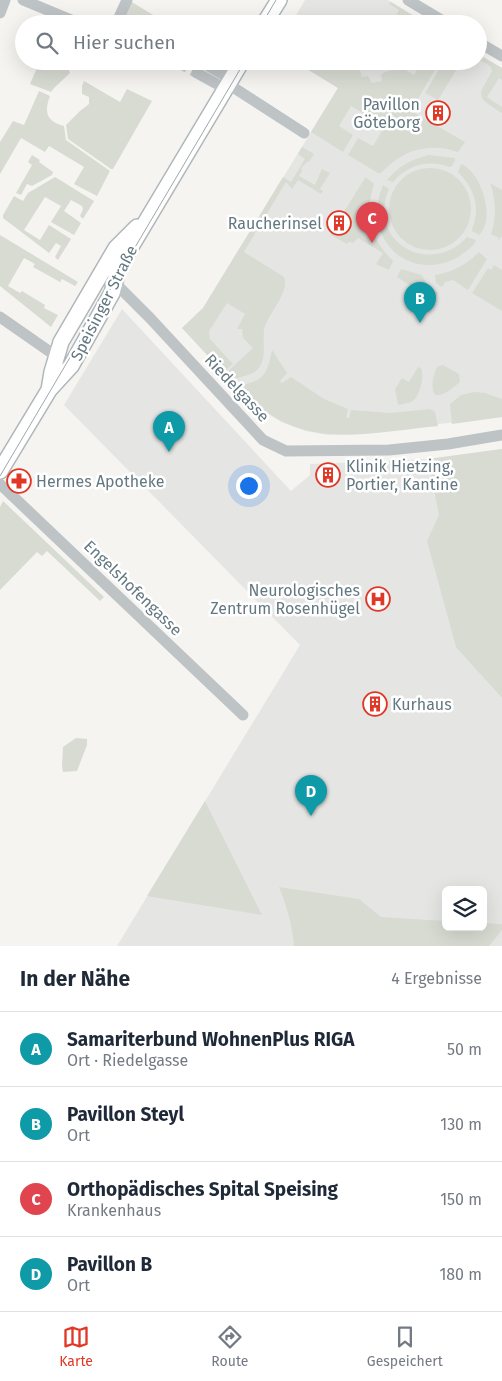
<!DOCTYPE html>
<html lang="de">
<meta charset="utf-8">
<style>
body{margin:0;font-family:"Fira Sans",sans-serif;background:#f6f6f7;color:#1f2937}
.controls{position:absolute;right:15px;bottom:15px;display:grid;overflow:hidden;border-radius:8px;box-shadow:0 5px 20px #0002}
.controls button{width:45px;height:45px;display:grid;place-items:center;padding:0;border:0;border-bottom:1px solid #e0e1e3;background:#fff;color:#1f2937;font:25px sans-serif}
.you{position:absolute;left:248px;top:485px;width:18px;height:18px;margin:-12px;border:4px solid #fff;border-radius:50%;background:#1a73e8;box-shadow:0 0 0 8px #1a73e833}
.badge{display:grid;place-items:center;width:32px;height:32px;border-radius:50%;background:#e03726;color:#fff;font-size:16px;font-weight:700}
.pin{position:absolute;translate:-50% -41px;filter:drop-shadow(0 1px 2px #0008)}
.pin::after{content:'';position:absolute;top:26px;width:18px;height:15px;background:inherit;clip-path:polygon(0 0,100% 0,50% 100%)}
.list{margin:0;padding:0;list-style:none}
h2{display:flex;justify-content:space-between;align-items:center;height:65px;margin:0;padding:0 20px;font-size:21px}
h2 small{font-size:16px;font-weight:400;color:#747a83}
.list li{display:grid;grid-template-columns:32px 1fr auto;gap:15px;align-items:center;box-sizing:border-box;height:75px;padding:0 20px;border-top:1px solid #e0e1e3}
.list b{display:block;font-size:19px;white-space:nowrap}
.list p{margin:0;font-size:16px;white-space:nowrap;color:#747a83}
.list em{font-size:16px;font-style:normal;color:#747a83}
.icon{flex:none;width:28px;height:28px;fill:none;stroke:currentColor;stroke-width:2;stroke-linecap:round;stroke-linejoin:round}
.map{position:relative;flex:none;width:502px;height:946px;overflow:hidden}
.search{position:absolute;background:#fff;box-shadow:0 5px 20px #0002;left:15px;right:15px;top:15px;height:55px;display:flex;align-items:center;gap:12px;box-sizing:border-box;padding:0 18px;border-radius:28px;color:#747a83;font-size:19px}
.sheet{height:365px;background:#fff}
nav{display:flex;justify-content:space-around;align-items:center;box-sizing:border-box;height:70px;border-top:1px solid #e0e1e3;background:#fff;font-size:14px;color:#747a83}
nav a{display:grid;justify-items:center;gap:2px}
nav .on{color:#e03726}
.map>svg:first-child{display:block}
.built{fill:#e5e6e4;fill-rule:evenodd}
.green{fill:#d7dbd2}
.lines{fill:none;stroke-linecap:round;stroke-linejoin:round}
.minor-tunnel{stroke:#cacfcf;stroke-width:11;stroke-dasharray:11 5.5;stroke-linecap:butt}
.secondary-casing{stroke:#b0b7ba;stroke-width:18}
.minor{stroke:#bec3c5;stroke-width:11}
.secondary{stroke:#fff;stroke-width:15}
.tram{stroke:#9fa7aa;stroke-width:1}
.labels{text-anchor:middle;dominant-baseline:central;stroke-width:5;stroke-linejoin:round;paint-order:stroke}
.poi-label{font-size:16px;fill:#647881;stroke:#fff;text-anchor:end}
.street-label{font-size:16px;fill:#647881;stroke:#fff}
</style>
<div class="map">
<svg width="502" height="946" viewBox="0 0 502 946">
<rect width="100%" height="100%" fill="#f5f4f1"/>
<!-- built -->
<path class="built" d="M305 0H388L427 24H291Z
M478 54 502 68V417L350 434 328 435 305 431 281 422 261 409 244 395 182 328 203 308 338 88 294 61H478Z
M122 309 291 491 310 475V464L428 459 502 449V946H117L300 645 64 405ZM446 890H483V927H446Z"/>
<!-- green -->
<path class="green" d="M130 1 135 4 168 24H120Z
M391 2 427 24H400L394 20 399 10 389 4Z
M478 54 502 68V80L499 78 487 97 502 107V113C475 96 477 98 492 71L490 66 478 59Z
M40 61H66L64 68 69 70 70 73 54 88 51 92 30 84Z
M294 61H311L308 64 311 65 316 61H366L364 66 359 67 362 77 368 76 372 83 382 81 381 75 383 73 395 69 397 65 414 75 422 61H440L411 111 465 142 458 152C436 144 412 147 393 162 389 165 385 169 381 173H378L348 155 358 138 373 146 385 126 351 106 339 126 353 135 343 152 311 132 338 88Z
M444 61 452 67H458L438 100 425 93Z
M84 81 120 102 127 89 152 101 113 169H111L68 139 66 125 80 111 89 104V97L82 94V86Z
M39 91 50 96C44 112 46 121 64 126L66 140 110 171 97 196 74 184 84 167 49 146 45 152 21 138 0 174V142L13 121 24 125Z
M302 147 314 154 309 162 308 161 301 168 302 171 299 176 315 185 322 169 330 173 320 189 323 191 321 194 298 180 292 189 286 182 244 252 284 277C290 291 270 312 265 326 261 340 268 355 259 368 254 375 239 377 231 380L225 374 253 348 243 338 242 329H237L245 314 227 303 209 331 210 339 233 364 223 372 182 328 203 308 283 177 291 182 305 159 298 154Z
M32 155 40 160 39 162 53 172 52 175 32 186 27 184 21 195 16 193 32 165 28 162Z
M429 155 455 158V161L452 166 449 167C429 159 407 165 393 182L387 180C399 166 411 159 429 155Z
M461 164C482 172 496 220 479 235L472 231V229C481 207 474 188 458 172Z
M389 209a41 41 0 1 1 82 0a41 41 0 1 1-82 0Z
M55 177 94 201 83 219 80 216 83 209 82 206 71 200 64 211 81 223 74 235 51 222 61 206 45 197 24 230 40 240 49 225 71 239 58 260 55 257 61 246 56 243 49 253 3 218V215L14 196 23 201 28 193Z
M365 178H367L374 184C364 215 370 238 393 261L389 270 376 264 383 253 358 238 353 243 349 242 347 244 331 235 336 227 339 228 343 220 340 218Z
M490 183 502 190V236L497 242 499 238 491 234C497 216 496 200 490 183Z
M383 185 389 189C366 241 430 278 467 237L476 240 475 243C428 294 356 249 383 185Z
M0 235 78 282 75 286 62 279 60 282 33 267 35 264 24 258 8 286 20 293 22 291 45 305 44 308 58 315 51 327 0 286Z
M479 252 487 259 468 290 453 280 445 282 442 287 436 283 435 275C453 272 466 265 479 252Z
M494 265 502 270V311L472 293 488 268 491 270Z
M401 269 422 275 428 286 438 293 434 301 397 277Z
M272 350 287 373 280 381 282 383 291 377 324 399 348 409 346 418H349L351 410 390 413 430 409 435 412 438 426C358 434 298 453 237 386 263 381 267 376 272 350Z
M443 365 459 374 460 382C452 388 445 396 435 395 430 386 433 376 437 367Z
M418 367 421 368C425 376 420 394 414 400 410 403 403 404 398 405L395 389 402 378 409 382Z
M474 392 485 393 502 399V417L452 424 450 404 461 395Z
M502 449V698L456 647 427 541 439 515 428 459Z
M3 501 104 597 100 601 47 551 42 556 37 552 0 590V507Z
M76 738 87 739V745L77 771 63 772 62 766 63 747Z
M205 801 262 915 147 896Z
M279 887 359 899 381 917 446 921V927H483V923L502 924V930L489 946H294C292 924 287 907 279 887Z"/>
<g class="lines">
<!-- minor-tunnel -->
<path class="minor-tunnel" d="M178 62 197 73"/>
<!-- secondary casing -->
<g class="secondary-casing">
<path id="secondary" d="M264 24 279 0
M49 390 52 372 61 342 116 248 137 227
M0 471 49 390 71 366 112 293 118 270 126 255 242 61"/>
</g>
<!-- minor -->
<path class="minor" d="M23 0 81 24
M408 0 448 24
M0 13 5 0
M116 24 127 0
M478 42 502 56
M177 61 178 62
M203 63 231 79
M197 73 226 89
M228 84 304 133
M111 279 150 318 263 440 286 451 389 450 448 444 502 435
M0 317 56 356
M0 484 243 715"/>
<!-- secondary -->
<use href="#secondary" class="secondary"/>
<!-- tram -->
<path class="tram" d="M262 24 276 0
M0 476 245 61"/>
</g>
<!-- icons -->
<defs>
<g id="building-ring" transform="scale(1.25)"><circle r="9.5" fill="#fff" stroke="#e03726" stroke-width="1.5"/><path d="M-4-6H4V6H1V3H-1V6H-4ZM-2.5-4.3h1.7v1.8h-1.7ZM.8-4.3h1.7v1.8H.8ZM-2.5-1h1.7V.8h-1.7ZM.8-1h1.7V.8H.8Z" fill="#e03726"/></g>
<g id="pharmacy-ring" transform="scale(1.25)"><circle r="9.5" fill="#fff" stroke="#e03726" stroke-width="1.5"/><path d="M-2-6h4v4h4v4h-4v4h-4v-4h-4v-4h4Z" fill="#e03726"/></g>
<g id="hospital-ring" transform="scale(1.25)"><circle r="9.5" fill="#fff" stroke="#e03726" stroke-width="1.5"/><path d="M-5-5h3v3.5h4V-5h3V5h-3V1.5h-4V5h-3Z" fill="#e03726"/></g>
</defs>
<g fill-rule="evenodd">
<use href="#building-ring" x="438" y="113"/>
<use href="#building-ring" x="339" y="223"/>
<use href="#building-ring" x="328" y="475"/>
<use href="#pharmacy-ring" x="19" y="481"/>
<use href="#hospital-ring" x="378" y="599"/>
<use href="#building-ring" x="375" y="704"/>
</g>
<g class="labels">
<!-- poi labels -->
<g class="poi-label">
<text x="420" y="104">Pavillon<tspan x="420" dy="18">Göteborg</tspan></text>
<text x="322" y="223">Raucherinsel</text>
<text x="346" y="466" text-anchor="start">Klinik Hietzing,<tspan x="346" dy="18">Portier, Kantine</tspan></text>
<text x="36" y="481" text-anchor="start">Hermes Apotheke</text>
<text x="360" y="590">Neurologisches<tspan x="360" dy="18">Zentrum Rosenhügel</tspan></text>
<text x="392" y="704" text-anchor="start">Kurhaus</text>
</g>
<!-- street labels -->
<g class="street-label">
<text transform="translate(104 303) rotate(-63)">Speisinger Straße</text>
<text transform="translate(237 388) rotate(47)">Riedelgasse</text>
<text transform="translate(133 588) rotate(44)">Engelshofengasse</text>
</g>
</g>
</svg>
<div class="controls">
<button><svg class="icon" aria-label="layers" viewBox="0 0 24 24"><path d="M12 4l9 5-9 5-9-5zM3 14l9 5 9-5"/></svg></button>
</div>
<div class="you"></div>
<div class="pin badge" style="left:169px;top:452px;background:#0f9aa8">A</div>
<div class="pin badge" style="left:420px;top:323px;background:#0f9aa8">B</div>
<div class="pin badge" style="left:372px;top:243px;background:#e0444e">C</div>
<div class="pin badge" style="left:311px;top:816px;background:#0f9aa8">D</div>
<div class="search"><svg class="icon" aria-label="search" viewBox="0 0 24 24"><circle cx="10" cy="10" r="6"/><path d="M15 15l6 6"/></svg>Hier suchen</div>
</div>
<section class="sheet">
<h2>In der Nähe<small>4 Ergebnisse</small></h2>
<ul class="list">
<li><span class="badge" style="background:#0f9aa8">A</span><div><b>Samariterbund WohnenPlus RIGA</b><p>Ort · Riedelgasse</p></div><em>50 m</em></li>
<li><span class="badge" style="background:#0f9aa8">B</span><div><b>Pavillon Steyl</b><p>Ort</p></div><em>130 m</em></li>
<li><span class="badge" style="background:#e0444e">C</span><div><b>Orthopädisches Spital Speising</b><p>Krankenhaus</p></div><em>150 m</em></li>
<li><span class="badge" style="background:#0f9aa8">D</span><div><b>Pavillon B</b><p>Ort</p></div><em>180 m</em></li>
</ul>
</section>
<nav>
<a class="on"><svg class="icon" aria-label="map" viewBox="0 0 24 24"><path d="M3 6l6-2 6 2 6-2v14l-6 2-6-2-6 2zM9 4v14M15 6v14"/></svg>Karte</a>
<a><svg class="icon" aria-label="directions" viewBox="0 0 24 24"><path d="M12 3l9 9-9 9-9-9zM9 14v-3h6M13 9l2 2-2 2"/></svg>Route</a>
<a><svg class="icon" aria-label="saved" viewBox="0 0 24 24"><path d="M7 4h10v16l-5-4-5 4z"/></svg>Gespeichert</a>
</nav>
